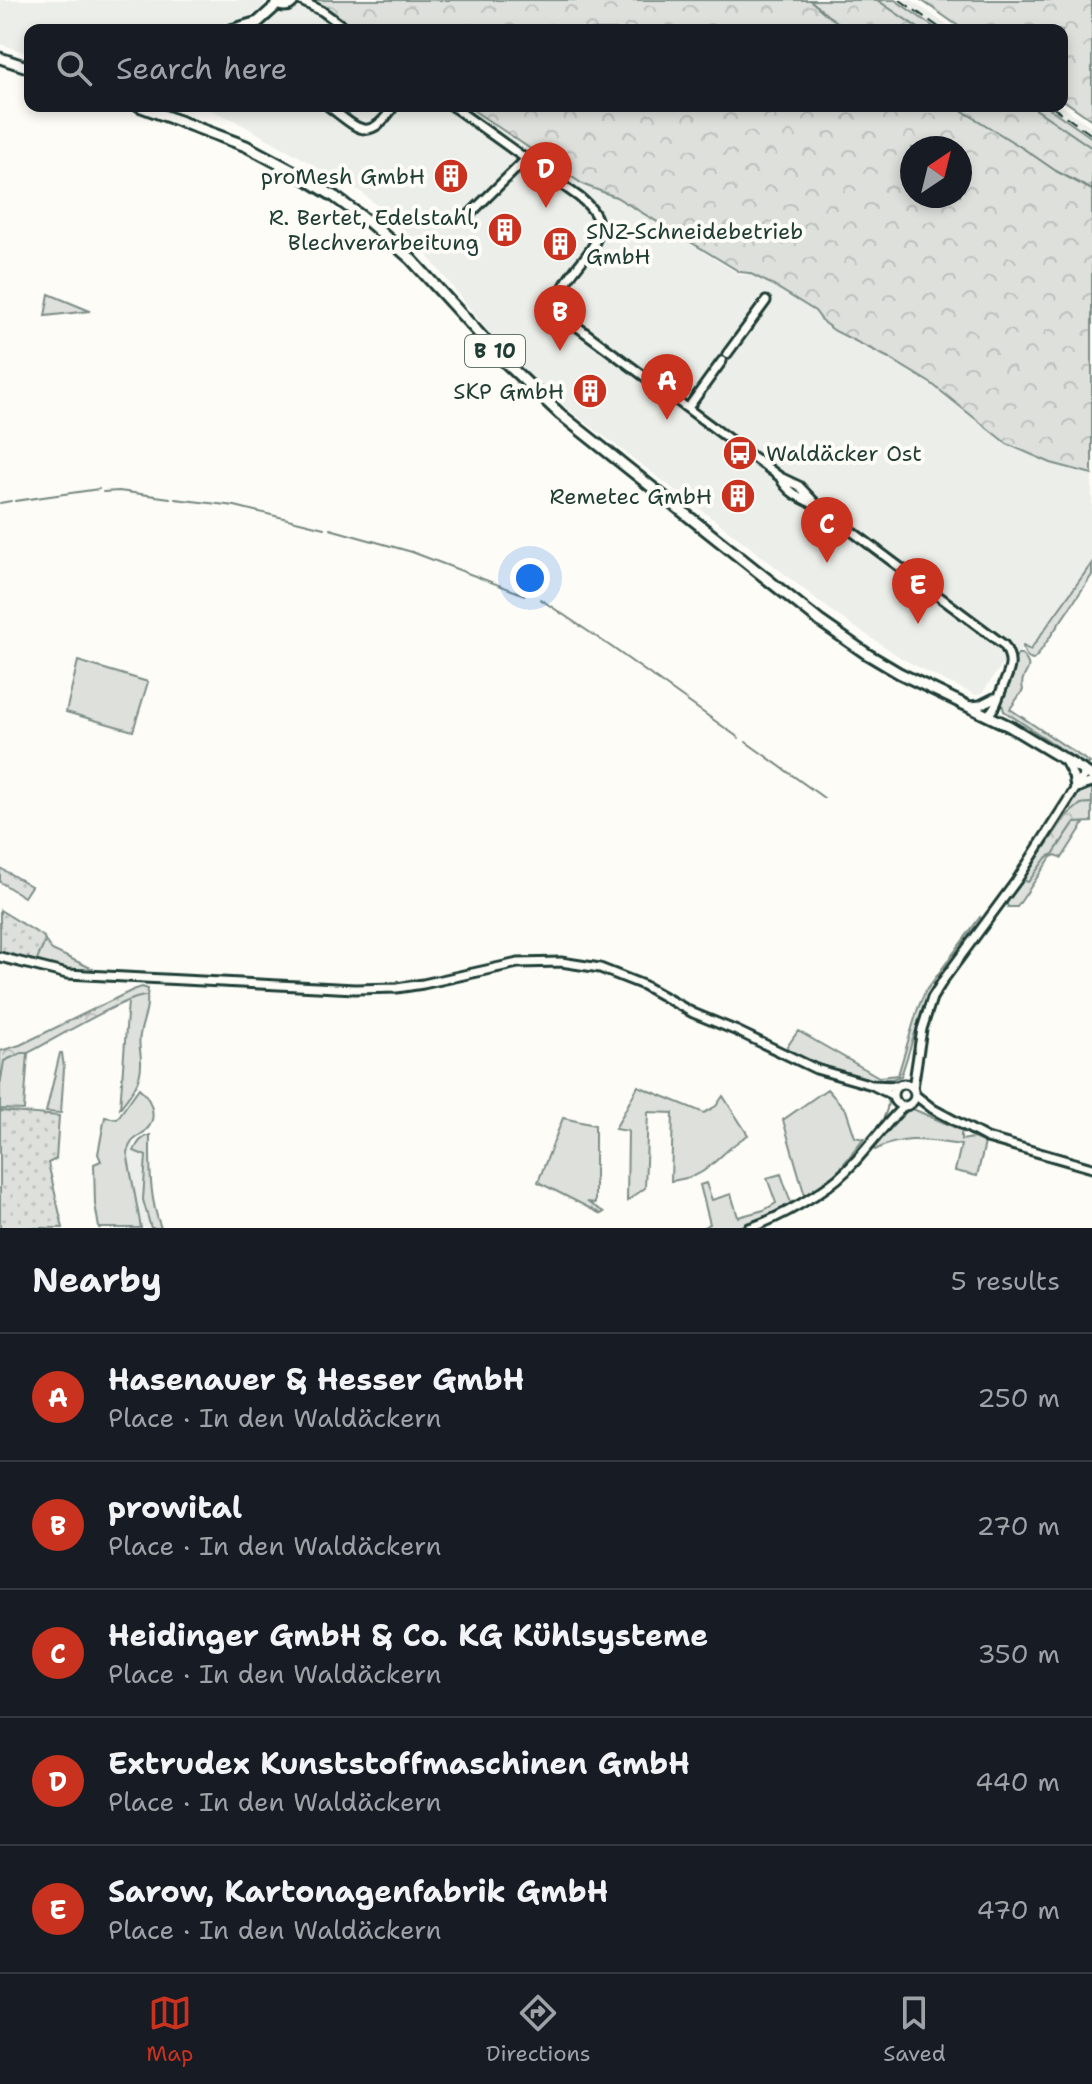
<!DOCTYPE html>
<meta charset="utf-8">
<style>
body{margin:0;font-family:"Shantell Sans",sans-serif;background:#242831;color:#f1f3f6}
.compass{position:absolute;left:900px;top:136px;width:72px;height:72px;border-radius:50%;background:#171b24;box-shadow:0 4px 12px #0003;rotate:35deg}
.you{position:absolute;left:530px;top:578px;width:28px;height:28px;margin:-20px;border:6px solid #fff;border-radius:50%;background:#1a73e8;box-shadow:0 0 0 12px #1a73e833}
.badge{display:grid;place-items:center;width:52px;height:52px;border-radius:50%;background:#c8321e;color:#fff;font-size:26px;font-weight:700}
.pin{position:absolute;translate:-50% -66px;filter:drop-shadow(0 2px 4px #0008)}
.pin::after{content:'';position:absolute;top:42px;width:28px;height:24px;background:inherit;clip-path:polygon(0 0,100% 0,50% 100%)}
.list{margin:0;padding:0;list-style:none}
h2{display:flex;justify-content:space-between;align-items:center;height:104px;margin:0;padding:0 32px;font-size:34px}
h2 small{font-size:26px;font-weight:400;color:#9ea1a6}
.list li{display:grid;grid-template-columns:52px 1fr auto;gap:24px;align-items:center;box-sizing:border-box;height:128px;padding:0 32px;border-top:2px solid #363941}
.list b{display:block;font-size:30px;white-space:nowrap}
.list p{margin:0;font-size:26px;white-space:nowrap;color:#9ea1a6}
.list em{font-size:26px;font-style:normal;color:#9ea1a6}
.icon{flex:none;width:44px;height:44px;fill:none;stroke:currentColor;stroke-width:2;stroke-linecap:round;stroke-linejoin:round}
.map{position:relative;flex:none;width:1092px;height:1228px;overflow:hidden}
.search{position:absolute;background:#171b24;box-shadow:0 4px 12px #0003;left:24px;right:24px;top:24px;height:88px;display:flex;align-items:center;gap:20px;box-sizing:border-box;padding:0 28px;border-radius:16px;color:#9ea1a6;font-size:30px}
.sheet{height:744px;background:#171b24}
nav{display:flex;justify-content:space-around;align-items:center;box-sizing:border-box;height:112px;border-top:2px solid #363941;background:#171b24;font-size:22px;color:#9ea1a6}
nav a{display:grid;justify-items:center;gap:4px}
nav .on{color:#c8321e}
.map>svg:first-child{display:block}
.built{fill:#eceee9}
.grass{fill:#dde0db;stroke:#7e8e88;stroke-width:2}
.forest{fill:url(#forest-crowns);stroke:#7e8e88;stroke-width:2;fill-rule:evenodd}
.park{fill:url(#park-dots);stroke:#7e8e88;stroke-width:2}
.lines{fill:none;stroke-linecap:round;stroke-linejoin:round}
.stream{stroke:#75877f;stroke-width:2}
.minor-casing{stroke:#1f3d34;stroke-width:13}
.major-casing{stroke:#1f3d34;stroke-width:15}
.minor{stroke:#fdfcf7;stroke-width:7}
.major{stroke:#fdfcf7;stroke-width:9}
.rail{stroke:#1f3d34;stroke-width:2;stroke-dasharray:12 6;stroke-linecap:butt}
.labels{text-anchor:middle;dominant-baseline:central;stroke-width:8;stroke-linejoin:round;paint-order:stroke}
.shield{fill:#fdfcf7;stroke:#62766e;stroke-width:2}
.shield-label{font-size:20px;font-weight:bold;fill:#1f3d34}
.poi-label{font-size:22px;fill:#1f3d34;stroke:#fdfcf7;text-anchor:end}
</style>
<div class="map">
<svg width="1092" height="1228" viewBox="0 0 1092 1228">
<defs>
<pattern id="forest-crowns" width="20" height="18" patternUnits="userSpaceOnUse" patternTransform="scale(2)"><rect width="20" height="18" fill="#dde0db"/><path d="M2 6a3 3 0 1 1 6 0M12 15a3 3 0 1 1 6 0" fill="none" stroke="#bdc1bd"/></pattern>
<pattern id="park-dots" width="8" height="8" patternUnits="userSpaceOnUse" patternTransform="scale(2)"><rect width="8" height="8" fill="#dde0db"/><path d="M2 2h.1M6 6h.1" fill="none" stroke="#bdc1bd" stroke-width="1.8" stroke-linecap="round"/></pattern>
</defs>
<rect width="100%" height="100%" fill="#fdfcf7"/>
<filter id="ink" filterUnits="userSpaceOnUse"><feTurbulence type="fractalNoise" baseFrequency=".0125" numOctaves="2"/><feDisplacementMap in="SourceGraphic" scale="16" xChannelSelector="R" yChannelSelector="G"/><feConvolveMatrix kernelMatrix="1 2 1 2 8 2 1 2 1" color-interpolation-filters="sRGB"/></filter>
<g filter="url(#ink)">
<!-- built -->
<path class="built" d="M0 0H266L262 8 249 17 200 28 188 26 175 30H30V54L0 44Z
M297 0H311L354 30H252L262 25 272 16Z
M895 0H911L954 30H938Z
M201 106H466L584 185 616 197 740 275H750L771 284 801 302 815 311 824 323 889 358 932 384 1007 444 1051 463 1092 474V563L1030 650 1023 646 1015 659 1004 662 983 692 976 695 941 679 903 659 834 613 745 543 552 397 509 357 417 243 390 217 360 191 332 177 300 157 232 119Z
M1046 106H1062L1092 127V138Z
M129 1142 134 1146V1151L143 1156 147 1161 154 1228H132L121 1163Z"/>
<!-- grass -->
<path class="grass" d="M877 0H895L938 30H921Z
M1031 106H1046L1092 138V148Z
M49 294 90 311 45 316Z
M1092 563V575L1037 656 1033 660C1027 659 1023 652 1023 646L1030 650Z
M1018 654H1021C1039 672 1018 670 1023 690L1010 709 1090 763 1089 764H1084L1004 711 1001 700 1014 674 1015 659Z
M78 661 148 682 133 731 66 712Z
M1092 786V803L1081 804 1028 882 1046 857 1053 854 1074 823 1085 822 1062 858 1056 855 1051 857 1017 907H1008L1006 901 1079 792 1085 787Z
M980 917 982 922 931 991 923 1008 901 1076 892 1079H885L884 1081 836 1073 817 1067 786 1051 787 1047 798 1031 879 1077 898 1075 918 1008 925 992Z
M45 941 52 950 93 969V972L57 968 36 962Z
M138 996H147C149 1009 142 1022 140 1035 138 1044 141 1052 141 1061 142 1081 131 1094 120 1108L128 1001Z
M21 1053H28L24 1110 0 1109V1085L3 1061Z
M60 1053H62L64 1068 61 1113 46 1112Z
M638 1086 704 1113 716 1106 723 1096 748 1135C730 1145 718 1161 702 1172 693 1178 681 1179 671 1181L673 1113 648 1112 645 1188 627 1201 628 1131 615 1129Z
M139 1088C150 1097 158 1116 148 1128 138 1140 133 1135 127 1152L141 1228H99L95 1204 94 1164 101 1161 98 1154 105 1117 117 1119Z
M827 1089 846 1110 855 1137 864 1139 841 1167V1172L823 1186 805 1196 783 1120Z
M913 1109 963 1131 961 1134V1140L973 1138 985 1143 977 1176 955 1171 961 1145C930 1141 905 1134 875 1150L873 1148 901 1114Z
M563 1118 595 1125V1203L587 1202 604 1212 601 1214 538 1182Z
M150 1135C150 1166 149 1199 161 1228H151L143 1200 146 1156 134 1151C137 1143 142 1137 150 1135Z
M781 1174 791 1203 756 1222 734 1228H702L710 1224 700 1185 706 1183 712 1200 731 1194 738 1217 764 1210 776 1203 767 1178Z"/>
<!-- forest -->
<path class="forest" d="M314 0H877L921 30H356Z
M921 0H1092V120L1062 99V30H964Z
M467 106H1031L1092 148V474L1051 463 1007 444 932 384 889 358 835 331 824 323 815 311 771 284 749 273 740 272 616 197 584 185ZM960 148V196H912V148Z
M1092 803V822L1074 823 1053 854 1046 858 1028 882 1023 880 1066 816 1081 804Z
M142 987 148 989 147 996C127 995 50 1042 28 1053H21L4 1061 0 1085V1051L20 1045 133 990Z"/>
<!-- park -->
<path class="park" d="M0 868 31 886 24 897 0 882Z
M0 910 44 937 45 941 36 962 0 954Z
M0 1111 59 1116 56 1159 48 1163 63 1228H0Z"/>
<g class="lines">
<!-- stream -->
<path class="stream" d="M810 0 827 15 849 30
M955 106 1024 149 1056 171 1092 190
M103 492 119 491 170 498
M175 499 235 506 324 528
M15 501 99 489
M0 503 11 501
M330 529 412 552 525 595
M540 599 610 646 739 738
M746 742 824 798
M869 1139C877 1127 891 1113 887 1098"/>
<!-- minor casing -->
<g class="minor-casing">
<path id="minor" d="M299 0 322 11 348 30
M328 106C359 129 368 144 394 106
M452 106 579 197C641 245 533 274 567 319L780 477 799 486 818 506
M467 217 526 159
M727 354 766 301
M688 408 722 361
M780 477C787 493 803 499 818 506L1004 645C1016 664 1008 672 1001 691 997 701 996 707 988 715
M971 706 980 705 994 698
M1065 761 1073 776 1075 788
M1077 788 1092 782
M0 957 67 974 355 989 397 988 423 984 518 963 561 962 600 968 643 985 693 1013 737 1031 816 1069 872 1085 892 1095
M893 1095a11 11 0 1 1 22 0a11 11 0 1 1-22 0Z
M872 1085 896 1086
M913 1088 922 1029 932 998 944 979 1017 880 1086 772
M915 1095 933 1109 987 1138 1092 1168
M749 1228C778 1219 825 1192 846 1171 867 1150 883 1126 904 1106"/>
</g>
<!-- major casing -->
<g class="major-casing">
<path id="major" d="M275 0C280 8 289 8 294 0
M231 30 258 22 278 4
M0 58 30 68
M139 106 246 146 293 171 335 197 369 222 410 258 505 362 560 414 821 622 867 654 899 673 1009 726 1092 776"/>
</g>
<!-- minor -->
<use href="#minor" class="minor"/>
<!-- major -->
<use href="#major" class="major"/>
<!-- rail -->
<path class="rail" d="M900 0 943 30
M1051 106 1092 135"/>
</g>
</g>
<!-- icons -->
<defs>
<g id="building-disc" transform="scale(1.8)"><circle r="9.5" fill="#c8321e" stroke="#fdfcf7"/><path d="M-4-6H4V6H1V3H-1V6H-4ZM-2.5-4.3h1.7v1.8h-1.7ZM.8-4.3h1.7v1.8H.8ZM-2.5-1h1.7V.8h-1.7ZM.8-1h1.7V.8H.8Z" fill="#fff"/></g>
<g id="bus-disc" transform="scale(1.8)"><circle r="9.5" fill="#c8321e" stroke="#fdfcf7"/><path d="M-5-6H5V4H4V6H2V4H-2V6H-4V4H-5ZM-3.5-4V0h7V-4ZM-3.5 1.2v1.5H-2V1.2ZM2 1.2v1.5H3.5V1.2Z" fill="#fff"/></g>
</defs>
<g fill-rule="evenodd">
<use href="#building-disc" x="451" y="176"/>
<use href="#building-disc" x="505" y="230"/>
<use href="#building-disc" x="560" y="244"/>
<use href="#building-disc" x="590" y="391"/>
<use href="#bus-disc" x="740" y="453"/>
<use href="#building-disc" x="738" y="496"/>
</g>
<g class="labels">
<!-- shield labels -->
<rect class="shield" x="465" y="335" width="60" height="32" rx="6"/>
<g class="shield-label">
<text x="495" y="351">B 10</text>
</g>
<!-- poi labels -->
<g class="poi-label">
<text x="425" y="176">proMesh GmbH</text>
<text x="479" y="217">R. Bertet, Edelstahl,<tspan x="479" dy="25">Blechverarbeitung</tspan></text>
<text x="586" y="231" text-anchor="start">SNZ-Schneidebetrieb<tspan x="586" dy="25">GmbH</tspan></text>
<text x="564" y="391">SKP GmbH</text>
<text x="766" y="453" text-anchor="start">Waldäcker Ost</text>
<text x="712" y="496">Remetec GmbH</text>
</g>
</g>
</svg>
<svg class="compass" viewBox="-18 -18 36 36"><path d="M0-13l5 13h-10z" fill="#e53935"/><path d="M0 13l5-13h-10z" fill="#9ea1a6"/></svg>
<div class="you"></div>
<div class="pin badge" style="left:667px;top:420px">A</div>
<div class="pin badge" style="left:560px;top:351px">B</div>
<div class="pin badge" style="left:827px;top:563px">C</div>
<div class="pin badge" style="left:546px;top:208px">D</div>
<div class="pin badge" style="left:918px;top:624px">E</div>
<div class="search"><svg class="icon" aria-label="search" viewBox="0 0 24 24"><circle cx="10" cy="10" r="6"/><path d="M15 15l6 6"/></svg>Search here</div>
</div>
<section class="sheet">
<h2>Nearby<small>5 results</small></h2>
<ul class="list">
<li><span class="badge">A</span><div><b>Hasenauer &amp; Hesser GmbH</b><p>Place · In den Waldäckern</p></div><em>250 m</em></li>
<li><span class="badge">B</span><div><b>prowital</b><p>Place · In den Waldäckern</p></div><em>270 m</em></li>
<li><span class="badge">C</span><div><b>Heidinger GmbH &amp; Co. KG Kühlsysteme</b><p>Place · In den Waldäckern</p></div><em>350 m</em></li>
<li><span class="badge">D</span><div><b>Extrudex Kunststoffmaschinen GmbH</b><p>Place · In den Waldäckern</p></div><em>440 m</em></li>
<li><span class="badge">E</span><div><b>Sarow, Kartonagenfabrik GmbH</b><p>Place · In den Waldäckern</p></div><em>470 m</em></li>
</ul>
</section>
<nav>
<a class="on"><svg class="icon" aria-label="map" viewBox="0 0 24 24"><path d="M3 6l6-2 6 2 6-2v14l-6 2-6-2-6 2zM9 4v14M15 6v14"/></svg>Map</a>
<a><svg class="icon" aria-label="directions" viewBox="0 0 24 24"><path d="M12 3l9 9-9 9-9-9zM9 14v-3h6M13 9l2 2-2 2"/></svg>Directions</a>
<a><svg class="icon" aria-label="saved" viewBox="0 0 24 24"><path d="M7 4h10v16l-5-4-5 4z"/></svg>Saved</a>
</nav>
